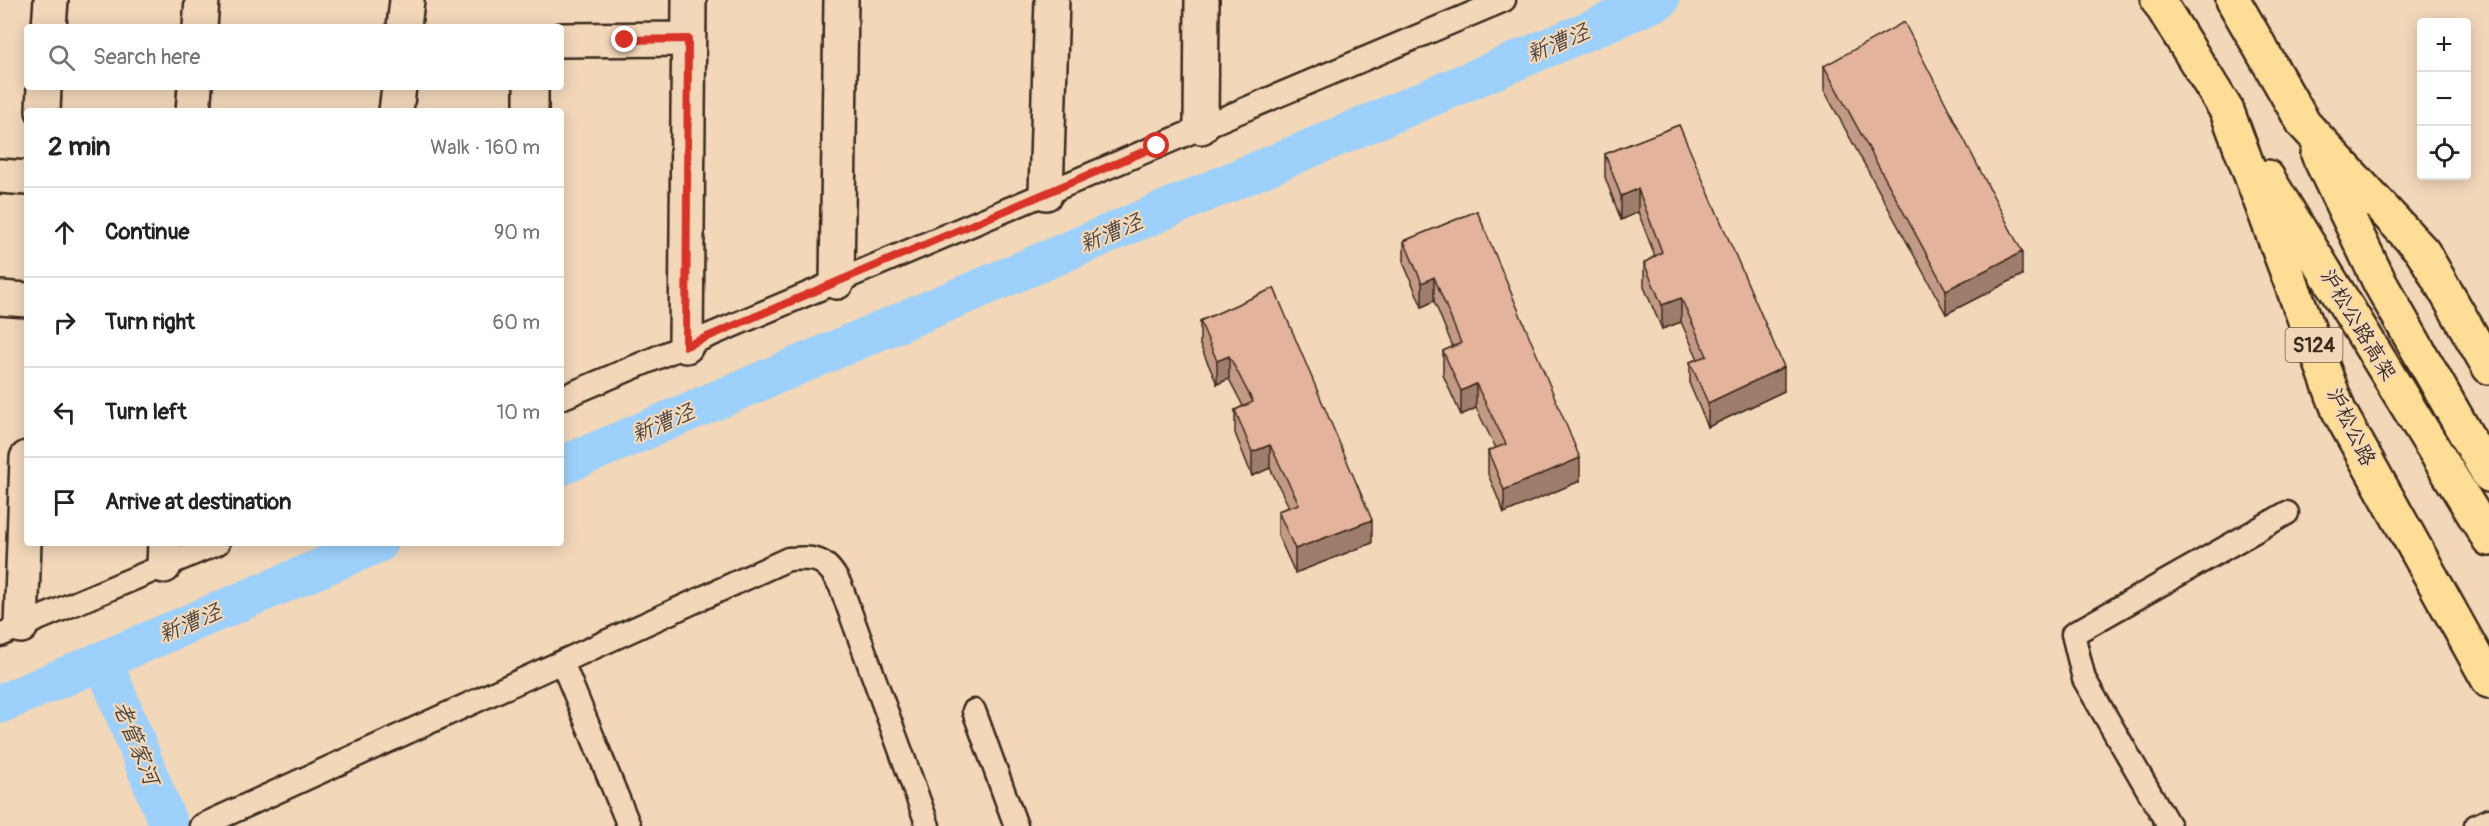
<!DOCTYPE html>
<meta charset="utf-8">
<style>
body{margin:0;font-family:Pangolin,"LXGW WenKai TC",sans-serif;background:#f2f2f2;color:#222}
.controls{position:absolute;right:18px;top:18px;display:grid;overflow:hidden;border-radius:6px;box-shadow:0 3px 15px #0003}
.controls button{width:54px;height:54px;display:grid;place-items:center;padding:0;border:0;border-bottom:2px solid #e0e0e0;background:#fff;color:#222;font:30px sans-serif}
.stop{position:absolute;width:18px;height:18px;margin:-14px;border:4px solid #d93025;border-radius:50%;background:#fff}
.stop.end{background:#d93025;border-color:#fff;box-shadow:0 2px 6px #0008}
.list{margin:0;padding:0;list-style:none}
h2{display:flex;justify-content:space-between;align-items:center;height:78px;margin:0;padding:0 24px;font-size:26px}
h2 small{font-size:20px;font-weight:400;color:#767676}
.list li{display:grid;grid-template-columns:39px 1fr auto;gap:18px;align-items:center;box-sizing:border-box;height:90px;padding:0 24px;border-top:2px solid #e0e0e0}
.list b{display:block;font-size:22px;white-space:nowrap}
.list em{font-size:20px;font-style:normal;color:#767676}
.icon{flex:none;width:33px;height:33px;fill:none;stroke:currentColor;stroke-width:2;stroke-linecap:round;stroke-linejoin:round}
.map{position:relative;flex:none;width:2489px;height:826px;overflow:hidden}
.search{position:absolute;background:#fff;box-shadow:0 3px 15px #0003;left:24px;top:24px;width:540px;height:66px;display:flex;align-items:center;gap:15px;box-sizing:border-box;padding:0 21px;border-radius:6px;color:#767676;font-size:22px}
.panel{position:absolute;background:#fff;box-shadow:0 3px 15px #0003;left:24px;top:108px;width:540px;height:438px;border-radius:6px}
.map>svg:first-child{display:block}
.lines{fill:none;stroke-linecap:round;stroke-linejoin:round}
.canal{stroke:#9dd1fb;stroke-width:39}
.lane-casing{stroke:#3b2a1e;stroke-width:27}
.street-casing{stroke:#3b2a1e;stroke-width:38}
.primary-casing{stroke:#3b2a1e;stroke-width:38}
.lane{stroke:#f2d7b9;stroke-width:22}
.street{stroke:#f2d7b9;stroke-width:33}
.primary{stroke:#fedd96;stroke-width:33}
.wall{fill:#c39a85;stroke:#3b2a1e;stroke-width:1.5}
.shaded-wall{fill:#9f7d6c;stroke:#3b2a1e;stroke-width:1.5}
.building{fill:#e3b39b;stroke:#3b2a1e;stroke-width:1.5}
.route{stroke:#d93025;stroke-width:8}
.labels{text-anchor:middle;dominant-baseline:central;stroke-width:4.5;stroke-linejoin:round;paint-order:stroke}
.shield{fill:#f2d7b9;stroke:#725e4c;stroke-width:1.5}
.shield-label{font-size:20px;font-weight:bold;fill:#3b2a1e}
.street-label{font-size:21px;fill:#3b2a1e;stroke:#f2d7b9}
.water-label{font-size:22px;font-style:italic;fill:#4a433f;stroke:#f2d7b9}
</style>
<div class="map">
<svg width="2489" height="826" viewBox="0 0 2489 826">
<rect width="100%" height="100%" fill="#f2d7b9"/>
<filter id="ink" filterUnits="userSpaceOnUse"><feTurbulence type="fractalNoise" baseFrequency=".0167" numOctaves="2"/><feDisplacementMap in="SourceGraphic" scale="12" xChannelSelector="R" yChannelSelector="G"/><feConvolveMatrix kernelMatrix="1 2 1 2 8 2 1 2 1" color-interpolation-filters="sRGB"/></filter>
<g filter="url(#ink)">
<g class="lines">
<!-- canal -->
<path class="canal" d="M561 466 1660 0
M103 660 169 826
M0 704 379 543"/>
<!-- lane casing -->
<g class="lane-casing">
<path id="lane" d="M561 398 1504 0
M0 635 218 543
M562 662 629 826
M974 711 1016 826
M201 826 788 559C818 557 827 559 841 587L928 826
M2169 826 2084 679 2073 634 2287 513
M2476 826 2489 820"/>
</g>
<!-- street casing -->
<g class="street-casing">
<path id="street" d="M49 27 51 0
M200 27 202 0
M404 27 407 0
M561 40 688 39
M43 111 44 87
M193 111 195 87
M396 111 399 87
M531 111V87
M1201 127 1202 0
M0 176 27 178
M1046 193 1052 0
M837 282 841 0
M0 298 27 300
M686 346 689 0
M164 566 165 543
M21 626 27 458"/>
</g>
<!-- primary casing -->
<g class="primary-casing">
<path id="primary" d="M2158 0 2227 111 2339 411 2489 681
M2233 0 2304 124 2423 252 2489 367
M2318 154 2380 283 2489 475
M2267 177 2489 539"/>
</g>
<!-- lane -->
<use href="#lane" class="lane"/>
<!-- street -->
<use href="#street" class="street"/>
<!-- primary -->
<use href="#primary" class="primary"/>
</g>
<!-- wall -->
<path class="wall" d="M1824 66 2022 275 1946 314 1824 90Z
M1679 125 1784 391 1708 427 1690 385V362L1698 359 1681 322 1662 329 1644 287V263L1655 256 1638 212 1621 220 1605 177V154Z
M1477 211 1580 481 1504 513 1488 474V451L1496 448 1476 408 1461 415 1443 375V351L1453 347 1434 301 1422 307 1404 264V241Z
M1274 288 1372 543 1295 573 1278 535V511L1289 507 1270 468 1252 476 1235 433V410L1243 406 1229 379 1217 384 1200 345V321Z"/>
<!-- shaded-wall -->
<path class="shaded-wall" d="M1638 189V212L1621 220V196Z
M2022 252V275L1946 314V290Z
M1434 277V301L1422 307V283Z
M1681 298V322L1662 329V305Z
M1229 356V379L1217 384V361Z
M1784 367V391L1708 427V403Z
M1476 384V408L1461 415V391Z
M1270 445V468L1252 476V452Z
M1580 458V481L1504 513V490Z
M1372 520V543L1295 573V549Z"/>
<!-- building -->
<path class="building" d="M1904 22 2022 252 1946 290 1824 66Z
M1679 125 1784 367 1708 403 1690 362 1707 356 1681 298 1662 305 1644 263 1662 252 1638 189 1621 196 1605 154Z
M1477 211 1580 458 1504 490 1488 451 1506 444 1476 384 1461 391 1443 351 1461 343 1434 277 1422 283 1404 241Z
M1274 288 1372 520 1295 549 1278 511 1299 504 1270 445 1252 452 1235 410 1253 402 1229 356 1217 361 1200 321Z"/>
</g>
<g class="lines" filter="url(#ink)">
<!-- route -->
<path class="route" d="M625 40 688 39 686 346 1157 146"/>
</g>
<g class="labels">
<!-- shield labels -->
<rect class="shield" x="2285.5" y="328" width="57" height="34" rx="4.5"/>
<g class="shield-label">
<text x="2314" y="345">S124</text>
</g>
<!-- street labels -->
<g class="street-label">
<text transform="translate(2358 325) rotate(59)">沪松公路高架</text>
<text transform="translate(2351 427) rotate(64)">沪松公路</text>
</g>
<!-- water labels -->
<g class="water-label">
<text transform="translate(1558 43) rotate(-23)">新漕泾</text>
<text transform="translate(1111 233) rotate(-23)">新漕泾</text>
<text transform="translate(663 423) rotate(-23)">新漕泾</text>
<text transform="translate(190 623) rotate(-23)">新漕泾</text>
<text transform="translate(136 743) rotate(68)">老管家河</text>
</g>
</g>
</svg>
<div class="controls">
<button>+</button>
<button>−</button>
<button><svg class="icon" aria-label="locate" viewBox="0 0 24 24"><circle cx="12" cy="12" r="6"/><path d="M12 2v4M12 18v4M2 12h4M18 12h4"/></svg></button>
</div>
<div class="stop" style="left:1157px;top:146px"></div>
<div class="stop end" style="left:625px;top:40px"></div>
<div class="search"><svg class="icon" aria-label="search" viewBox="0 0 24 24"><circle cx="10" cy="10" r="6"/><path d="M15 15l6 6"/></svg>Search here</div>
<section class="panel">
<h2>2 min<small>Walk · 160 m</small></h2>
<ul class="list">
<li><svg class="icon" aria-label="ahead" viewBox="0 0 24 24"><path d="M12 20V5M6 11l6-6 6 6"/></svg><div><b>Continue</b></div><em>90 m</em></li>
<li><svg class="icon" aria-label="right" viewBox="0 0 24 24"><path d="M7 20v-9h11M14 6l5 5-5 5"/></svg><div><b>Turn right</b></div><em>60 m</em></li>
<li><svg class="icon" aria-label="left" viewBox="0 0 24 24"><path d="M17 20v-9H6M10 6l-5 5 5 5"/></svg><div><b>Turn left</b></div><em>10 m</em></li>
<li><svg class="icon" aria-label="arrive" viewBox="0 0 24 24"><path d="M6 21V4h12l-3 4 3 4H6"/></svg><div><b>Arrive at destination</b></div></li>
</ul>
</section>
</div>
